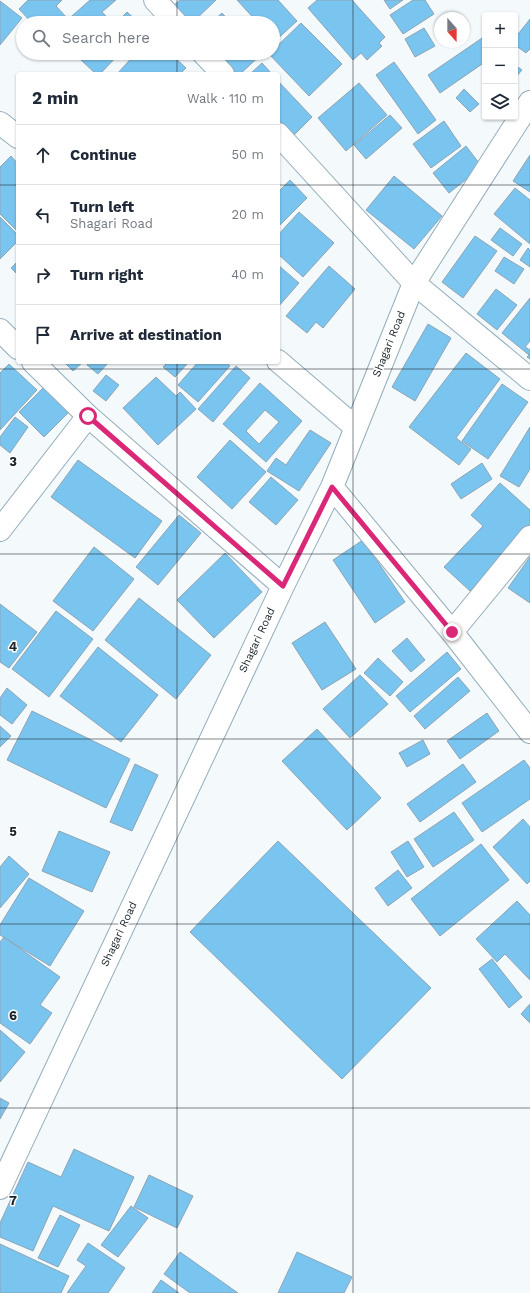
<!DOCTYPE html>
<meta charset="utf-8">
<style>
body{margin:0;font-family:"Work Sans",sans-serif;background:#f6f6f7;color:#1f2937}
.controls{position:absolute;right:12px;top:12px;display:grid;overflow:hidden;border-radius:4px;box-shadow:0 1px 3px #0004}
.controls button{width:36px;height:36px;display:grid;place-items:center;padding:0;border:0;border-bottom:1px solid #e0e1e3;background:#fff;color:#1f2937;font:20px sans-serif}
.compass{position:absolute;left:434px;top:12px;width:36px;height:36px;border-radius:50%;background:#fff;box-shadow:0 1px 3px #0004;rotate:159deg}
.stop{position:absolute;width:12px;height:12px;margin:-9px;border:3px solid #db2777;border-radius:50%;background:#fff}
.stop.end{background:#db2777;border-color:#fff;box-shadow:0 1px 4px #0008}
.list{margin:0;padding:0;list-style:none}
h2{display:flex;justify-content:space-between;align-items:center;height:52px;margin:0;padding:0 16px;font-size:17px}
h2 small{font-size:13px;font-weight:400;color:#747a83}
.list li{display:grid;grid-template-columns:26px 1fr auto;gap:12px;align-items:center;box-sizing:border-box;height:60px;padding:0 16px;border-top:1px solid #e0e1e3}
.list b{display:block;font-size:15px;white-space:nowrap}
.list p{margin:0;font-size:13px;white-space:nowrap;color:#747a83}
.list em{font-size:13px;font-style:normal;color:#747a83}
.icon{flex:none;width:22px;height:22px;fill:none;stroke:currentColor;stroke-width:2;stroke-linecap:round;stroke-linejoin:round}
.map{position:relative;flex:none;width:530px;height:1293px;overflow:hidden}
.search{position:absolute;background:#fff;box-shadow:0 1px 3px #0004;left:16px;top:16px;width:264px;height:44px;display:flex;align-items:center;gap:10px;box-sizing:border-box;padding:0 14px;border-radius:22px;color:#747a83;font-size:15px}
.panel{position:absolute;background:#fff;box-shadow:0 1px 3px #0004;left:16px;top:72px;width:264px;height:292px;border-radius:4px}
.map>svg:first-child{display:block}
.building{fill:#7ac4f0;stroke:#8ca5b4;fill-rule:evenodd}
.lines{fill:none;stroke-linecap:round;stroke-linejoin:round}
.minor-casing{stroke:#93adbc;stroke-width:24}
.minor{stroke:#fff;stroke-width:22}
.route{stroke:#db2777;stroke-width:5}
.grid{fill:none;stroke:#192329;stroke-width:1;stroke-opacity:0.55}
.labels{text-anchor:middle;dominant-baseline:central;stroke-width:3;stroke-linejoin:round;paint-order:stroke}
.street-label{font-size:11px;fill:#192329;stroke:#fff}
.grid-label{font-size:13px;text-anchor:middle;font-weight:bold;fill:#192329;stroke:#fff;stroke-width:3;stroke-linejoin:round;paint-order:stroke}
</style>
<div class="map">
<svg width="530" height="1293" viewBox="0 0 530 1293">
<rect width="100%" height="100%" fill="#f4f9fc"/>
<!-- building -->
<path class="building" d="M28 0H62L56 6 68 19 63 23H32L19 9Z
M90 0H116L102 12 111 21 109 23H64Z
M180 0H216L192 23H187L172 7Z
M237 0H278L297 21 273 43V23H258Z
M317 0H352L385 37 379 43 382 46 367 60 361 53 353 60 308 8Z
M384 0H403L390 9Z
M413 0H425L434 14 403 34 390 15Z
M0 1 22 18 0 45Z
M127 12 139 23H116Z
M222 13 231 23H211Z
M530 19V49L526 53 515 45V38Z
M301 23 342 64 309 96 269 54 273 53V50Z
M424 28 435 46 415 57 405 39Z
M485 36V62L440 93 428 75Z
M87 53H120L100 74H96L81 60Z
M136 53H170L186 68 180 74H117Z
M212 53H263L240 74H232Z
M394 62 436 120 418 134 376 75Z
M262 63 272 74H250Z
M515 65 522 70 515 78Z
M278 81 312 117 293 136 278 120Z
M359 83 387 115 346 151 318 118Z
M464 89 479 104 470 112 456 98Z
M390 115 402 128 366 159 354 145Z
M444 121 461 146 431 168 413 144Z
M466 146 482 167 449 193 433 173Z
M530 155V192L513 181Z
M11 156 18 164V232L0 214V167Z
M394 176 442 216 414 249 366 210Z
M290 180 307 198 278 227V192Z
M515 188 530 200V244L494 214Z
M299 212 334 243 303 277 278 254V235Z
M0 217 18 235V241L0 259Z
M500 228 522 244 513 256 491 240Z
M475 236 497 251 463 298 442 282Z
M528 248 530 250V267L520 260Z
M504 257 524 269 514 284 495 271Z
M18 261V275L11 268Z
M278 265 299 283 278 307Z
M329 266 355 289 323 328 316 322 307 333 286 316Z
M496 289 517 305 497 330 477 314Z
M530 298V341L525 347 530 350V359L527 357 529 355 502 333Z
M428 324 451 338 415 401 392 387Z
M466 353 500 379 456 438 471 449 459 465 409 427Z
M64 362H83L73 371Z
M90 362H109L98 374 87 365Z
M168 362H189L175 377 163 367Z
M198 362H225L230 366 198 402 178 385Z
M9 364 37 390 0 430V373Z
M236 366 250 378 213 422 198 409Z
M106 375 119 385 106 401 93 391Z
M156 377 176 396 180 392 196 409 158 445 123 408Z
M260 383 302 421 266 462 223 424ZM265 410 279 422 259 444 246 431Z
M47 384 72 409 44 437 19 412Z
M502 384 528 402 488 459 462 441Z
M15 417 28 427 10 453 0 445V437Z
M530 427V469L519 487 500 476Z
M310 430 331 443 299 491 267 471 276 458 286 465Z
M230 440 266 472 232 509 197 477Z
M78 460 162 521 135 558 51 497Z
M482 463 492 479 461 499 451 484Z
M271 477 298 500 276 525 249 502Z
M500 483 530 510V526L470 591 444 567 483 526 471 515Z
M179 515 201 533 158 585 136 567Z
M363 540 405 602 375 623 333 560Z
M94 547 134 579 93 631 53 601Z
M225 553 262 592 214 638 177 600Z
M530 557V603L508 588Z
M139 598 211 655 176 699 105 640Z
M0 604 37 632 9 668 0 662Z
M56 611 93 639 49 697 12 669Z
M325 622 356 669 322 690 292 643Z
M407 638 425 660 411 672 392 651Z
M98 647 158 695 121 742 60 696Z
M447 652 461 669 410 712 396 696Z
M378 658 403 682 390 696 364 673Z
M360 675 388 704 350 738 323 709Z
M458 677 470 691 425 729 414 716Z
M7 688 27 705 12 724 0 715V698Z
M32 711 130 759 106 808 7 760Z
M487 713 499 731 460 759 447 741Z
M0 726 11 736 0 747Z
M317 729 381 798 347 830 282 761Z
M423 740 430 754 407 767 399 753Z
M524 760 530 768V799L482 832 462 803Z
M135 764 158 775 132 831 110 822Z
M463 764 476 782 420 822 407 804Z
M454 812 474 840 433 867 414 839Z
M523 819 530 827V881L527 884 493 847Z
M59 831 110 852 92 892 42 871Z
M278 841 431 988 342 1079 190 932Z
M408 841 424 867 407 877 391 852Z
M481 844 509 880 440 936 411 899Z
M9 856 29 874 0 908V867Z
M398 870 412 888 388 906 375 888Z
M29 878 84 911 50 966 0 935V925Z
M517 901 530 915V980L505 954 497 962 476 939Z
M4 937 60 977 40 1005 52 1013 30 1044 0 1023V942Z
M492 959 522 997 509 1008 479 969Z
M530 1004V1023L521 1014Z
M0 1030 25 1052 0 1082Z
M0 1098 9 1103 0 1119Z
M74 1149 134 1177 109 1231 53 1206 33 1251 0 1237V1223L28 1162 61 1177Z
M149 1175 193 1196 177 1228 134 1207Z
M131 1206 148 1218 118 1257 101 1245Z
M60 1215 80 1225 58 1267 38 1258Z
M88 1243 125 1268 108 1293H67L86 1266 77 1260Z
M0 1244 69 1276 61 1293H0Z
M180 1252 238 1293H190L164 1274Z
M297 1252 352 1277 344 1293H278Z
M161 1280 179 1293H152Z"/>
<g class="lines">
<!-- minor casing -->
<g class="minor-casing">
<path id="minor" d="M155 0 176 23
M203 53 223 74
M0 123 18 137
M278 134 414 283 530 379
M0 330 18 348
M278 361 355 427
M33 362 88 416 283 586
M332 487 452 632 530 732
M0 530 88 416
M452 632 530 537
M0 1188 283 586 332 487 414 283 530 102"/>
</g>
<!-- minor -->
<use href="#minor" class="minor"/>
</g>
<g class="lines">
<!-- route -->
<path class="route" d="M88 416 283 586 332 487 452 632"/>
</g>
<!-- grid -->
<path class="grid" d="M177 0V23M353 0V1293M177 53V74M0 185H18M278 185H530M177 362V1293M0 369H530M0 554H530M0 739H530M0 924H530M0 1108H530"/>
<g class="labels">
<!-- street labels -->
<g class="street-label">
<text transform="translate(389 344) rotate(-68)">Shagari Road</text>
<text transform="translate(257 640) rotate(-65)">Shagari Road</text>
<text transform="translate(119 934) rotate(-65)">Shagari Road</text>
</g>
</g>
<g class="grid-label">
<text x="13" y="466">3</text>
<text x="13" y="651">4</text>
<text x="13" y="836">5</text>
<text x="13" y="1020">6</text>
<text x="13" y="1205">7</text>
</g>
</svg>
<div class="controls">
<button>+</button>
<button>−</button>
<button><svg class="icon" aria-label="layers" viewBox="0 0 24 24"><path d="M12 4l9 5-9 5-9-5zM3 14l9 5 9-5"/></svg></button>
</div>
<svg class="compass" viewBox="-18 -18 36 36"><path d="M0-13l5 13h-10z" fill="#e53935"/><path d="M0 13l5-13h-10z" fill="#747a83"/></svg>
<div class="stop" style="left:88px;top:416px"></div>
<div class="stop end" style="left:452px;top:632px"></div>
<div class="search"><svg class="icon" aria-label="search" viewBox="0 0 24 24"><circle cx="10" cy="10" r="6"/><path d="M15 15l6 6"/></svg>Search here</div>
<section class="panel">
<h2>2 min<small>Walk · 110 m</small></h2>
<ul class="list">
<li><svg class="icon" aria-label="ahead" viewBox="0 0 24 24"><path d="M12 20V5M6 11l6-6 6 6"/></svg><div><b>Continue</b></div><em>50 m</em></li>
<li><svg class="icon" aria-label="left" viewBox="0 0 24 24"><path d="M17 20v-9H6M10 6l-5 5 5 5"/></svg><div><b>Turn left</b><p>Shagari Road</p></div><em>20 m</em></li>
<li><svg class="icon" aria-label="right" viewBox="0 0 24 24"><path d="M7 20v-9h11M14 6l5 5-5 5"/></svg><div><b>Turn right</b></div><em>40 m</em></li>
<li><svg class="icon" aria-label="arrive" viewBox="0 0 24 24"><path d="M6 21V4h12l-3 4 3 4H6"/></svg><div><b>Arrive at destination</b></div></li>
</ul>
</section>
</div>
